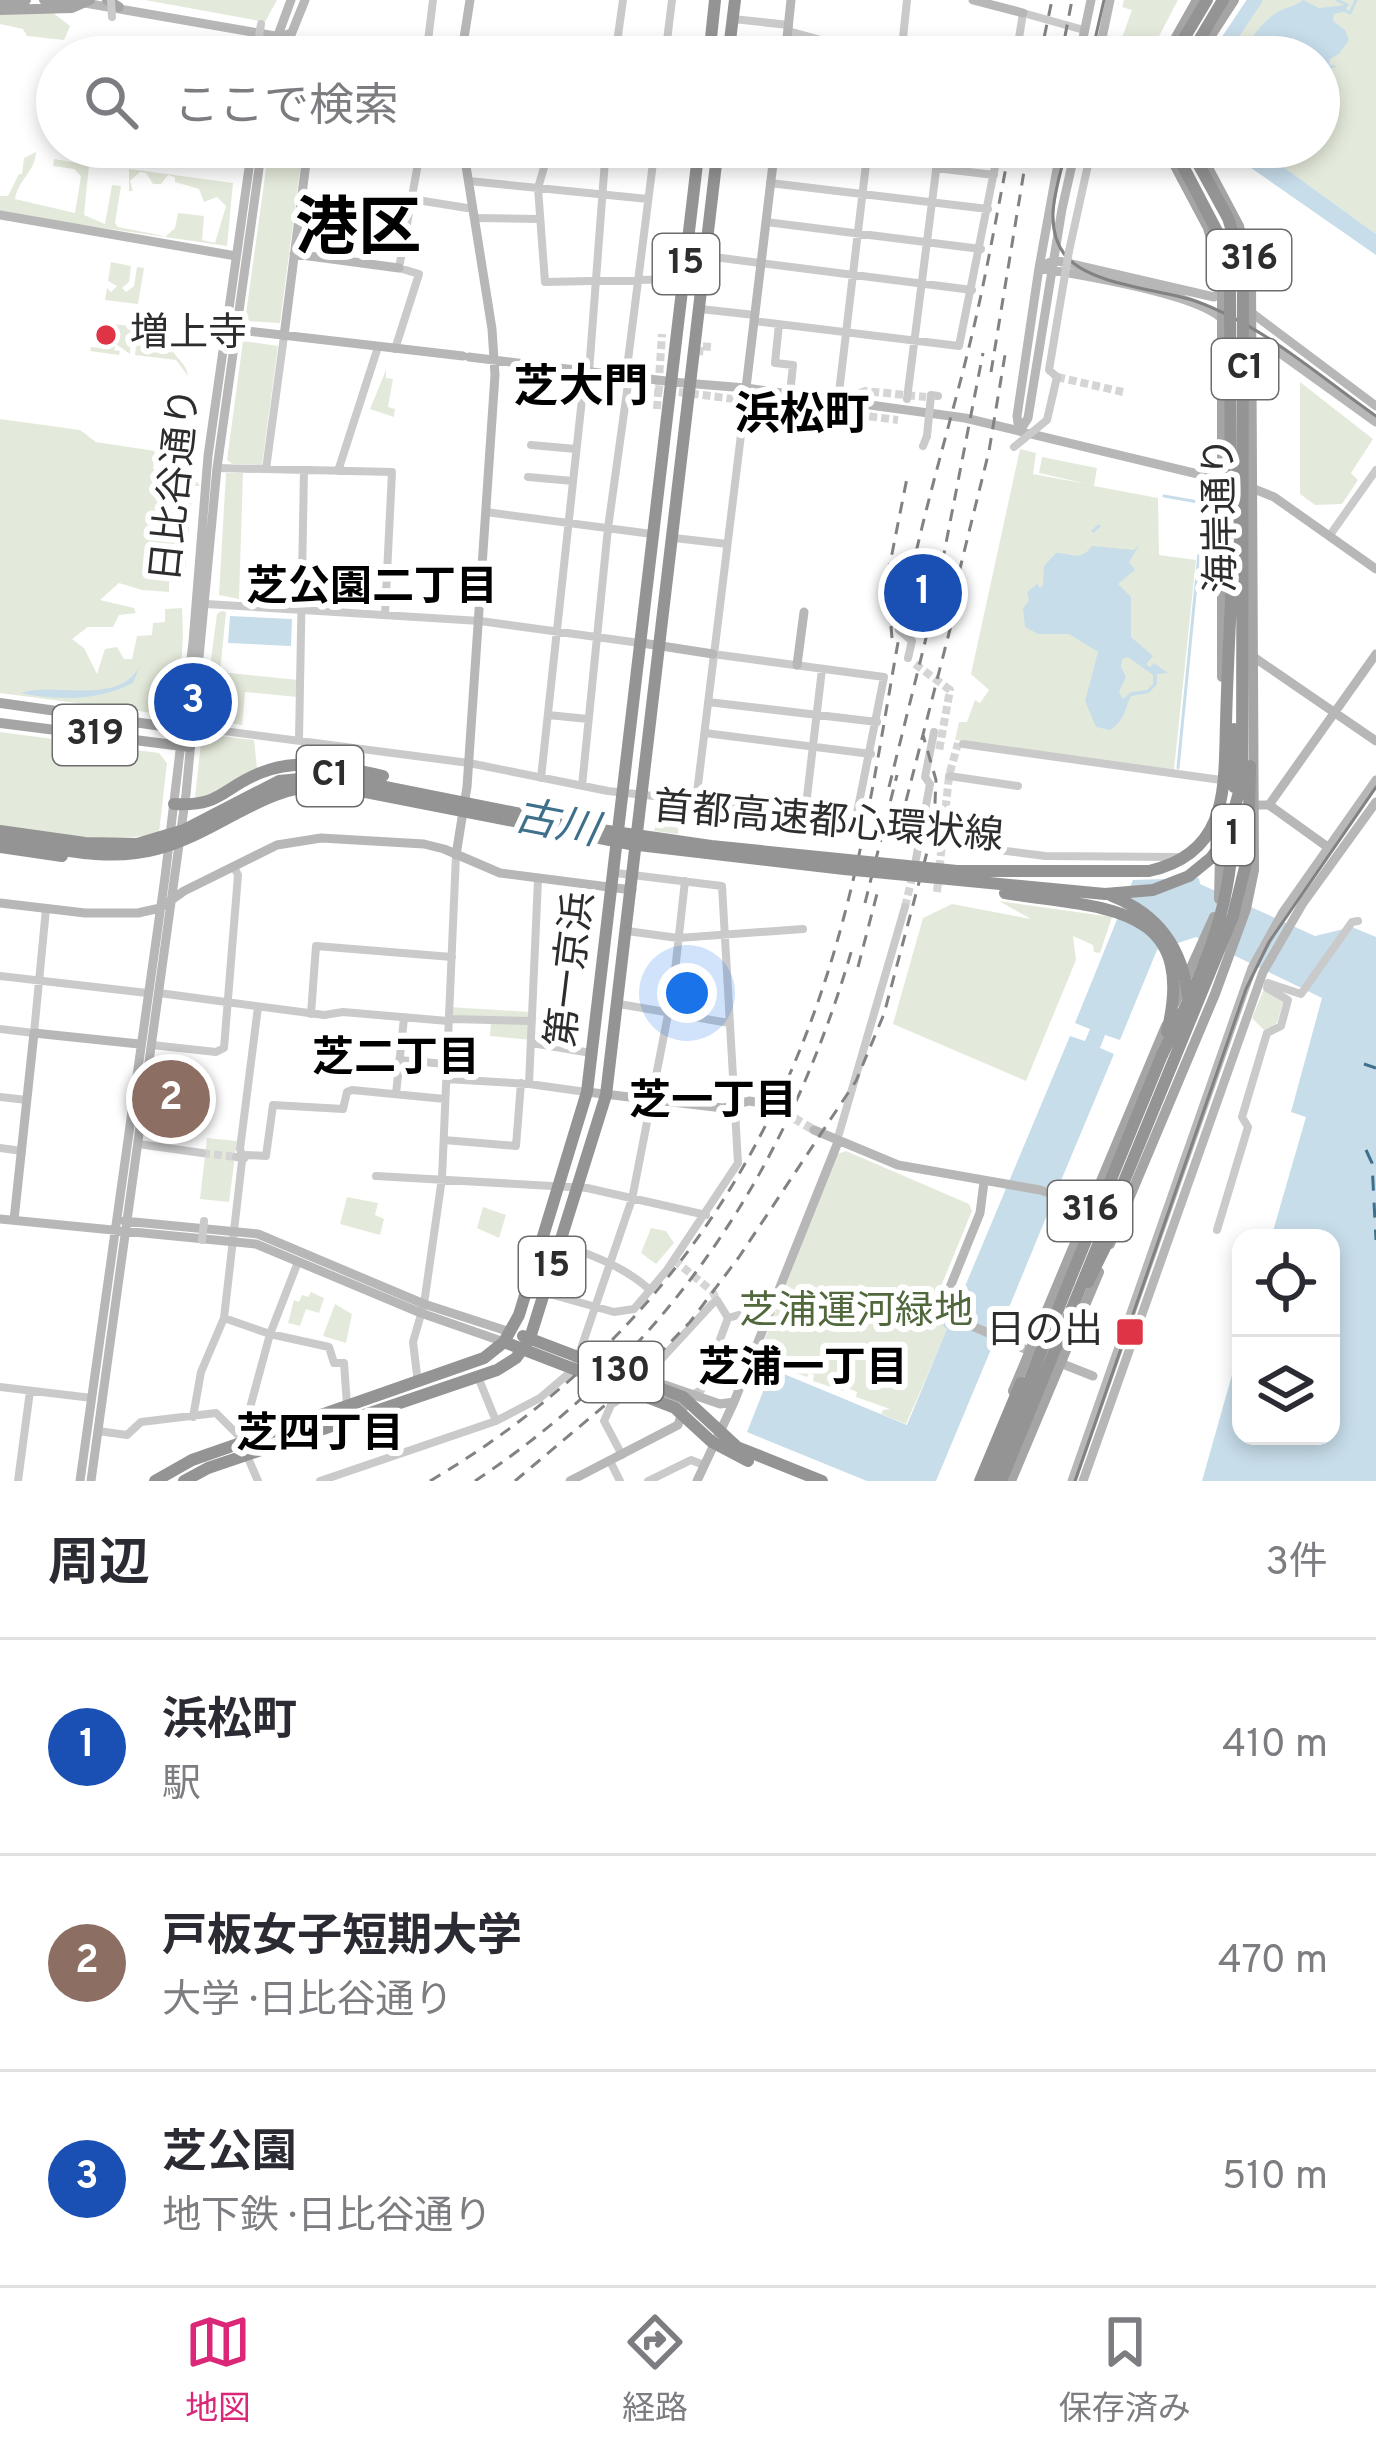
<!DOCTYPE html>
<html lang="ja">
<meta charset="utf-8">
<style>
body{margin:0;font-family:Overpass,"Noto Sans JP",sans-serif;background:#f7f7f7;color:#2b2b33}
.controls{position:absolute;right:36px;bottom:36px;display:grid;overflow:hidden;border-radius:24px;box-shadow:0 6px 18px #0003}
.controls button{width:108px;height:108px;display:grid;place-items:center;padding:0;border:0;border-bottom:3px solid #e1e1e2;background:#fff;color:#2b2b33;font:60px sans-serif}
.you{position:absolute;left:687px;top:993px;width:42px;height:42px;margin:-30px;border:9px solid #fff;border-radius:50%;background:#1a73e8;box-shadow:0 0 0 18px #1a73e833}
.badge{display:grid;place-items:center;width:78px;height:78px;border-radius:50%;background:#db2777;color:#fff;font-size:39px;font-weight:700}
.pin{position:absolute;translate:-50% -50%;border:6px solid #fff;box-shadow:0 3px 12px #0006}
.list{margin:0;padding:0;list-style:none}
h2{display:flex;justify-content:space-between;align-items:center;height:156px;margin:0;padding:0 48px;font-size:51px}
h2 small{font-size:39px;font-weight:400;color:#7c7c81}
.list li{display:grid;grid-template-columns:78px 1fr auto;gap:36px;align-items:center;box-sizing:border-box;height:216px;padding:0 48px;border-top:3px solid #e1e1e2}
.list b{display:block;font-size:45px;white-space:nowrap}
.list p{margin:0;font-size:39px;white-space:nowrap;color:#7c7c81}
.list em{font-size:39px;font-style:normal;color:#7c7c81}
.icon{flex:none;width:66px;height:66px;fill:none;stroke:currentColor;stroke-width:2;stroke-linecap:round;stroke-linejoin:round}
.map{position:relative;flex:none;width:1376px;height:1481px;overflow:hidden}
.search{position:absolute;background:#fff;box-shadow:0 6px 18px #0003;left:36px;right:36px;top:36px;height:132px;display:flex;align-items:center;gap:30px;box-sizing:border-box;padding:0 42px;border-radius:66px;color:#7c7c81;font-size:45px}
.sheet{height:804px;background:#fff}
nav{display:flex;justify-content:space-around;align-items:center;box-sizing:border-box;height:168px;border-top:3px solid #e1e1e2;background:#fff;font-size:33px;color:#7c7c81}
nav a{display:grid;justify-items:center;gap:6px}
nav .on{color:#db2777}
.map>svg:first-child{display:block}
.green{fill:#e4eadb}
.water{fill:#c7ddea;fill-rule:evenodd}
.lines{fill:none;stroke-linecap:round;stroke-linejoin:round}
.stream{stroke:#c7ddea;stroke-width:3}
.river{stroke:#c7ddea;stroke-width:14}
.ferry{stroke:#3e708c;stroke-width:3;stroke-dasharray:15 12;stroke-linecap:butt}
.street-tunnel{stroke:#d5d5d5;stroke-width:8;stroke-dasharray:8 4;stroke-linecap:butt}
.secondary-tunnel{stroke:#d5d5d5;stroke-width:9;stroke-dasharray:9 4.5;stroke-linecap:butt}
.street{stroke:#cacaca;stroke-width:8}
.secondary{stroke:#b7b7b7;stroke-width:9}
.primary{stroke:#a5a5a5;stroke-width:10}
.highway{stroke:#949494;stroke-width:12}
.tram{stroke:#828282;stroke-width:3}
.rail{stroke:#828282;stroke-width:3;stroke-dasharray:12 9;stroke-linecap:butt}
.street-bridge{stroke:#cacaca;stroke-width:8}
.highway-bridge{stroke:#949494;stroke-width:12}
.poi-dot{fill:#df3445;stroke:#fff;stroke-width:4.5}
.labels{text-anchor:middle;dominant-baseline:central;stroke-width:12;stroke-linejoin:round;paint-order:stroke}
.shield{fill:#fff;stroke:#6c6c6c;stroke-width:3}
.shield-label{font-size:36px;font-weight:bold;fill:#2d2d2d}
.poi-label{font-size:39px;fill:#2d2d2d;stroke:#fff;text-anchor:start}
.street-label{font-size:39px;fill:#2d2d2d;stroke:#fff}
.park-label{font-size:39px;fill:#51673c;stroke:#fff}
.neighbourhood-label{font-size:42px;font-weight:bold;fill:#000;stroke:#fff}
.water-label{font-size:42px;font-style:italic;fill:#3e708c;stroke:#fff}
.quarter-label{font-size:45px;font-weight:bold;fill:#000;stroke:#fff}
.town-label{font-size:63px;font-weight:bold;fill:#000;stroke:#fff}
</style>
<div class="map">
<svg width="1376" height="1481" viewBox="0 0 1376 1481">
<rect width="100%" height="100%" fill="#fff"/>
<!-- green -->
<path class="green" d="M145 0H277L265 22Z
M1124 0H1178L1148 57H1119L1118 49 1132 10 1122 7Z
M1256 0H1376V234L1256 147H1319V57H1219Z
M52 12 70 26 64 40 27 36 23 29 0 24V14Z
M269 147H303L280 323 245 321Z
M36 152C35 172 18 180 15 199L75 213 81 176 74 169 53 166 54 159 89 165 84 215 105 224 112 185 121 186 115 223 118 227C136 231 149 232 165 237L175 228 178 213 204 216 202 240 215 243 226 206 217 197 204 202 199 189 175 182V177L168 175 161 184H153L146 173 140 172 130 181 133 191H129V169L233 183 227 246 0 213V196H8L19 174H22L24 158Z
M111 262 131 266 129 282 122 288 126 292 134 286 137 267 144 268 138 304 105 300 107 288 111 292 117 286 108 281Z
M103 323 131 326 130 354 116 344 114 350 120 351 119 355 90 351 91 347 110 349 109 336 121 335 114 332 100 341Z
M138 327 143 328 145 341 171 345C172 357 187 362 188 376L176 360 135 355Z
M243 341 278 346 262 465 232 464 227 460Z
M386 370V378L393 379 388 407 395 409 394 417 370 409Z
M1300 382 1373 439 1351 473 1358 480 1342 504 1315 505 1300 494Z
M0 419 80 430 96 442 155 451 153 469 192 475 200 486H193L184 582H169V592L142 590 119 583 100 600 134 608 136 613 119 615 113 627H88L72 639 84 648 97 674 105 649 117 647 124 659H132L137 636 152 635 153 623 165 622V609L182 608C184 640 183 673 171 703L174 711 168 715 0 693Z
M1020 449 1036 453 1033 474 1087 484 1039 473 1042 457 1097 468 1094 486 1158 498 1159 555 1196 560 1174 770 955 740 959 722H967L975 700 980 703 989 690 971 674Z
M226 473H243L239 599 219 595Z
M221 611 226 612 220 672 298 680 297 697 245 692 242 725 203 719 217 614Z
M0 732 159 753 167 763 159 833C106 845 52 833 0 826Z
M202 734 254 740 257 768 207 798 195 797Z
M662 803 681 805 678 834 654 831Z
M999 901 1112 917 1100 953 1094 952 1093 945 1073 936 1076 960 1026 1081 893 1024 923 918 952 904 1031 919Z
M1264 989 1284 999 1277 1023 1264 1030 1252 1018Z
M449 1007 532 1012V1040L490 1036 491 1022 448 1018Z
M207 1138 237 1141 229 1202 200 1199Z
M846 1151 969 1204 972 1211 930 1313 948 1328 906 1424 881 1414 883 1410 890 1409 856 1397 857 1392 846 1387 843 1391 813 1381 814 1375 809 1373 807 1377 757 1359 837 1154Z
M347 1197 378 1203 375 1215 384 1219 380 1235 340 1224Z
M483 1207 506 1215 499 1238 477 1228Z
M651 1228 666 1231 674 1243 656 1264 641 1253Z
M311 1292 324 1298 319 1313 306 1309 300 1326 288 1323 294 1300 299 1302 302 1295 308 1297Z
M335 1304 352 1314 346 1343 323 1336Z"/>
<!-- water -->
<path class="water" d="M1303 0 1319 8 1347 5 1346 11 1334 14 1333 21 1345 30 1349 40 1339 54 1330 59 1329 64 1337 67 1319 71V57H1242C1246 44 1264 19 1278 12 1288 6 1295 7 1303 0Z
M1221 147H1256L1376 234V255Z
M1140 544 1129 562 1135 570 1118 584 1131 597V637L1153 656 1146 664 1150 667 1154 663 1168 673 1157 674V684L1149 693 1131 696C1124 711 1125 720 1110 730L1096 727 1085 701 1098 652 1069 634H1038L1025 627 1023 609 1029 600 1027 592 1037 584 1040 588 1043 585 1044 566 1056 553C1072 553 1080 562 1092 546L1134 550ZM1128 657 1153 675V684L1147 690 1131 692 1123 699 1119 692 1126 677 1121 667 1122 659Z
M230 616 292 619 291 646 228 643Z
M141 663 133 683C98 701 59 701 21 693 54 681 122 708 141 663Z
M1199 878 1200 884 1315 936 1352 927 1376 937V1481H1202L1241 1343V1436H1331V1238H1271L1306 1117 1291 1112 1322 998 1196 937 1157 950 1120 1040 1105 1035 1100 1048 1114 1054 1060 1183 1066 1187 1058 1204 1052 1203 1001 1327 1007 1330 999 1349 992 1347 936 1481H867L747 1432 772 1369 907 1425 947 1329 943 1326 953 1302 958 1303 1070 1036 1085 1041 1090 1029 1075 1023 1133 880Z"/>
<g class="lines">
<!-- stream -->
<path class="stream" d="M1337 0 1347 5
M1346 11 1350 13 1356 0
M1164 496 1204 503 1178 768
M1093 531 1099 526"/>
<!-- river -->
<path class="river" d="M1217 57 1255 0"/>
<!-- ferry -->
<path class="ferry" d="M1364 1064 1376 1068
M1366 1150 1372 1163 1376 1240"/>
<!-- street-tunnel -->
<path class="street-tunnel" d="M699 355 700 346 711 347
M1057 377 1123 392
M655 389 898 420
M837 401 865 391 926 397
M657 409 662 334
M811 428 813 409
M915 664 950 690 939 751
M937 892 949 776 958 743
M905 907 913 874
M202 1153 236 1157
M674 1260 712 1291 717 1300"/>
<!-- secondary-tunnel -->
<path class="secondary-tunnel" d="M770 1104 814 1130"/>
<!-- street -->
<path class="street" d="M733 19 789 25
M788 31 884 57
M426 57 433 0
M615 57 623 0
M665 57 672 0
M901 57 907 0
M1016 57 1023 13 1084 30
M550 147 538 188 545 282 682 279
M832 147 868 151
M936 168 994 175
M469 181 648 199
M770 183 988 209
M411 199 467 208
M475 218 540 219
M766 222 981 249
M1069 251 1091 151
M706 256 972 290
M700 309 755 315
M754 321 959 346 999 147
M779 324 775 363 793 365 791 384
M395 349 419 274 399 268 421 147
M589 372 606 147
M626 376 655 147
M1057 377 1049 370 1057 322
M907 399 939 147
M838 401 868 147
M531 445 576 449
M923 446 927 436
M217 468 392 472 385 614
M266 469 284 336
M338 471 378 347
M528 477 573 481
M486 512 652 534
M1330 535 1376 470
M674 538 727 544
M206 604 480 621 640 643
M708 702 877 722
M548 715 588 719
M193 727 469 763 608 791 856 818 884 677 713 654
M705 733 871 754
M299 740 304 470
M963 744 1221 780
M541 778 585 371
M582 786 608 528 629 377
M696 801 746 394
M805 814 822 669
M966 846 1045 856 1180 857
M916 859 930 784 925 777 934 732
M627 931 678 938 803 929
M0 976 147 993
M159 993 324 1015 343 1012 448 1021
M619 1004 729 1023
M311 1014 316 946 452 957
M452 1019 532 1021
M0 1029 34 1033 46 909
M532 1043 591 1053
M152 1045 216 1052 224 1048 238 875 234 867
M399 1060 446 1064
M446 1079 529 1084 586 1092
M529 1084 538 879
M396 1094 404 1018
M0 1097 27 1100
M839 1134 905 907
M444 1140 516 1146 521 1083
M138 1144 202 1153
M0 1148 22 1151
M236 1157 243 1158 240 1149 258 1007
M376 1176 587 1188 706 1215
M1217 1230 1248 1127 1242 1117 1267 1033 1281 1026 1288 1000 1267 988 1268 983 1301 994 1352 922 1358 921
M560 1243C592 1256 624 1266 650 1290
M546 1293 614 1312 634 1309 667 1270 738 1163 722 886 616 873
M224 1318 270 1334 329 1347 334 1363H344L347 1405
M718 1349 749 1363
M478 1377 496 1421
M642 1380 712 1304 717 1300 728 1318
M418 1383 413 1342 424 1304 442 1178 456 855
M0 1387 92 1398
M694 1394 701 1390 728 1318 771 1306
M193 1417 201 1372 224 1318 242 1161 247 1155 266 1156 273 1105 343 1109 347 1092 352 1090 445 1099
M98 1431 127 1435 141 1422 216 1413 238 1435 258 1481
M241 1441 270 1334 298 1262
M622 1455 604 1421 611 1405 632 1391
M610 1461 620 1481
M18 1481 30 1391
M320 1481 496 1421 540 1398 574 1369 632 1199 673 989 685 881
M648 1481 691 1460 704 1465"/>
<!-- secondary -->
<path class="secondary" d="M973 0 1023 13
M85 3 281 37 291 33
M270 57 291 0
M282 57 305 0
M461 57 470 0
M785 57 791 0
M1079 57 1091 0
M1098 57 1110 0
M1061 147 1039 268C1076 274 1202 294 1224 321
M0 215 236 256
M294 254 399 268
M1252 313 1376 406
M230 329 463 356
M284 336 308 147
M1252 350 1260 344 1270 346 1376 422
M469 357 674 382
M672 382 746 388 965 418 1227 481
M746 388 775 147
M1021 429 1028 418 1062 209 1076 147
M1019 431 1017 416 1039 268 1054 260 1214 297 1223 290
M1249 487 1274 497 1376 569
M642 643 713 654
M1255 658 1376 741
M797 665 804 612
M1269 805 1376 654
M1232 821 1257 805H1269L1329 848
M456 855 467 787 495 375 492 329 463 147
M0 903 85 913H138L160 908 184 891 277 845 321 838 424 844 444 849 500 873 632 890
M587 1092 723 1108 749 1101 770 1104
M814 1130 898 1165 1040 1190 1092 1207
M984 1182 980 1213 940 1312 1034 1353
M0 1219 256 1244 421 1313 504 1342
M14 1220 34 1033 139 1044
M124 1221 258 1234 424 1304 510 1332
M1055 1361 1093 1376
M665 1385 720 1404 734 1402
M80 1481 165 877 193 642 208 456 252 147
M91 1481 186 794 217 468 262 147
M570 1481 678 1425 684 1406 661 1393
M697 1481 734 1402 838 1142
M1072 1481 1252 968 1283 912 1376 780
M1083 1481 1263 972 1303 903 1376 802"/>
<!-- primary -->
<path class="primary" d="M44 0 82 2
M107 0 119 7
M0 2 26 0
M0 10 72 8 90 0
M1165 57 1197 0
M1197 57 1234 0
M1165 147 1208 228 1222 278V677
M0 703 169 727H193
M0 723 190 747
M1219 899 1221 809
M1175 1003 1214 917
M1110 1244 1215 994 1246 909 1254 870 1251 278 1239 226 1197 147
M1013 1391 1166 1026
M1011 1481 1099 1272"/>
<!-- highway -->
<path class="highway" d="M709 57 715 0
M728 57 735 0
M1173 57 1207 0
M1189 57 1223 0
M174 804C221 807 222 788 260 773 299 757 344 767 383 776
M0 847 62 856
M1069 1282 1162 1055
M1088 1282 1111 1235
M523 1336 683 1397 737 1447 822 1481
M504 1342 675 1408 712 1442 748 1461
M155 1481 192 1460 484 1358 504 1342 519 1315 587 1092 699 147
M184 1481 208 1468 497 1370 516 1358 530 1338 606 1095 718 147
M980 1481 1021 1383"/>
<!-- tram -->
<path class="tram" d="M1091 57 1104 0
M1067 147C1059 181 1041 224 1065 255 1089 285 1159 289 1195 301 1261 324 1319 376 1376 416
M1075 1481 1246 989 1269 942 1376 787"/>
<!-- rail -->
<path class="rail" d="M1040 57 1052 0
M1061 57 1072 0
M991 372 1028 147
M949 613 989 451 1005 355
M892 638 887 579 908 473
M889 787 933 610 983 353
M906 801 958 598
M865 903 897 775
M858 967 879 886
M430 1481C657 1347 788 1147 850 893 875 793 888 690 908 589 925 506 950 425 970 343 986 278 997 212 1010 147
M475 1481C668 1353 788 1170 852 949
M515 1481 629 1385 690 1322 739 1257 856 1081 884 1014 934 826 936 780 923 735"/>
<!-- street-bridge -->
<path class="street-bridge" d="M111 0 112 17
M261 24 258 43 275 57
M1057 322 1069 251
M927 436 931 395 938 396
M1014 447 1047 420 1057 377
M899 630 912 641 908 658
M949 776 1018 786
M202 1240 204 1221"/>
<!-- highway-bridge -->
<path class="highway-bridge" d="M1173 147 1219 235 1230 278 1231 607
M1234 729V787
M0 831 85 843 137 844 184 830 279 781 330 776 601 830 711 846 957 871H1149C1229 853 1224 789 1226 723 1227 683 1229 642 1231 602
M0 840C50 847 107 863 157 849 219 833 263 784 330 785L630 844 844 869 1105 894 1153 890 1189 876 1211 858 1227 836 1242 781 1243 266 1228 218 1189 147
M1005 893C1096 909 1200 899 1167 1032
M1112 896C1158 914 1183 949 1188 998
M1162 1055C1200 978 1230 918 1233 831
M989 1481 1069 1282
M1001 1481 1233 916 1248 855 1250 766"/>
</g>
<!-- markers -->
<g class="poi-dot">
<circle cx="106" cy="335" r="12"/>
<rect x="1115" y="1317" width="30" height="30" rx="6"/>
</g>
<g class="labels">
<!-- shield labels -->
<g class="shield">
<rect x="1207" y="230" width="84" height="60" rx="9"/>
<rect x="653" y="234" width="66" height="60" rx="9"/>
<rect x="1212" y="339" width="66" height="60" rx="9"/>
<rect x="53" y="705" width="84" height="60" rx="9"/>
<rect x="297" y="746" width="66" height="60" rx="9"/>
<rect x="1212" y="805" width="42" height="60" rx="9"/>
<rect x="1048" y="1181" width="84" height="60" rx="9"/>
<rect x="519" y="1237" width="66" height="60" rx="9"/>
<rect x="579" y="1342" width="84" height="60" rx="9"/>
</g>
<g class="shield-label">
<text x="1249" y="260">316</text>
<text x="686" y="264">15</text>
<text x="1245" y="369">C1</text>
<text x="95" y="735">319</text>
<text x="330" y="776">C1</text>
<text x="1233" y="835">1</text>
<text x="1090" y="1211">316</text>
<text x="552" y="1267">15</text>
<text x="621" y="1372">130</text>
</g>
<!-- poi labels -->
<g class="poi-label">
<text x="130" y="335">増上寺</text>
<text x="1103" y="1332" text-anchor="end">日の出</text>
</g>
<!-- street labels -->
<g class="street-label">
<text transform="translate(178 485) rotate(-84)">日比谷通り</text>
<text transform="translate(1223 515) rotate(-91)">海岸通り</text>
<text transform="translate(828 824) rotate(5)">首都高速都心環状線</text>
<text transform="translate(573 970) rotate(-83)">第一京浜</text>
</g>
<!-- park labels -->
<g class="park-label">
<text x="856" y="1313">芝浦運河緑地</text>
</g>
<!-- neighbourhood labels -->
<g class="neighbourhood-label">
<text x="372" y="589">芝公園二丁目</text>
<text x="396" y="1060">芝二丁目</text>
<text x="713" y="1103">芝一丁目</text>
<text x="803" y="1370">芝浦一丁目</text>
<text x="320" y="1436">芝四丁目</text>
</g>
<!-- water labels -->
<g class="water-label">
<text transform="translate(556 826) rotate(11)">古川</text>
</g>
<!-- quarter labels -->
<g class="quarter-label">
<text x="581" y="389">芝大門</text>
<text x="802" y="417">浜松町</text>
</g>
<!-- town labels -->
<g class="town-label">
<text x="358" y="232">港区</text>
</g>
</g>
</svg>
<div class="controls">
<button><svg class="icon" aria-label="locate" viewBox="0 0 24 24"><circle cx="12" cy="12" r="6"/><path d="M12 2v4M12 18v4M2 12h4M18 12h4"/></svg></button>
<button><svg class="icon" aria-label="layers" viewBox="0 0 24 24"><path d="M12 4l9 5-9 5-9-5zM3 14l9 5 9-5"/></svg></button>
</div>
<div class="you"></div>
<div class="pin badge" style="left:923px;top:593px;background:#1a4fb4">1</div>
<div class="pin badge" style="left:171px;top:1099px;background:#8d6e63">2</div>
<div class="pin badge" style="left:193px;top:702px;background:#1a4fb4">3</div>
<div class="search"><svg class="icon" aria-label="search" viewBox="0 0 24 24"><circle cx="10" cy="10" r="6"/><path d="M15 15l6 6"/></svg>ここで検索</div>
</div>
<section class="sheet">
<h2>周辺<small>3件</small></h2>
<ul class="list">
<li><span class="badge" style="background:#1a4fb4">1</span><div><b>浜松町</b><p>駅</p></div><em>410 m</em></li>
<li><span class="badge" style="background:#8d6e63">2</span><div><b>戸板女子短期大学</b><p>大学 · 日比谷通り</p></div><em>470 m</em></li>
<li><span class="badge" style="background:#1a4fb4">3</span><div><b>芝公園</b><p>地下鉄 · 日比谷通り</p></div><em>510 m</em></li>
</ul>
</section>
<nav>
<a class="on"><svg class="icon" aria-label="map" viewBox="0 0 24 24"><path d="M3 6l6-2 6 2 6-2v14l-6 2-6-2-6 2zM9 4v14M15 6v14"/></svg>地図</a>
<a><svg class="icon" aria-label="directions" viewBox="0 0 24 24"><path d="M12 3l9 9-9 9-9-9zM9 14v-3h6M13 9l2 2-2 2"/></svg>経路</a>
<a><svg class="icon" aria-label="saved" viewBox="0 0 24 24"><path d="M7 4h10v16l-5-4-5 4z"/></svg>保存済み</a>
</nav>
